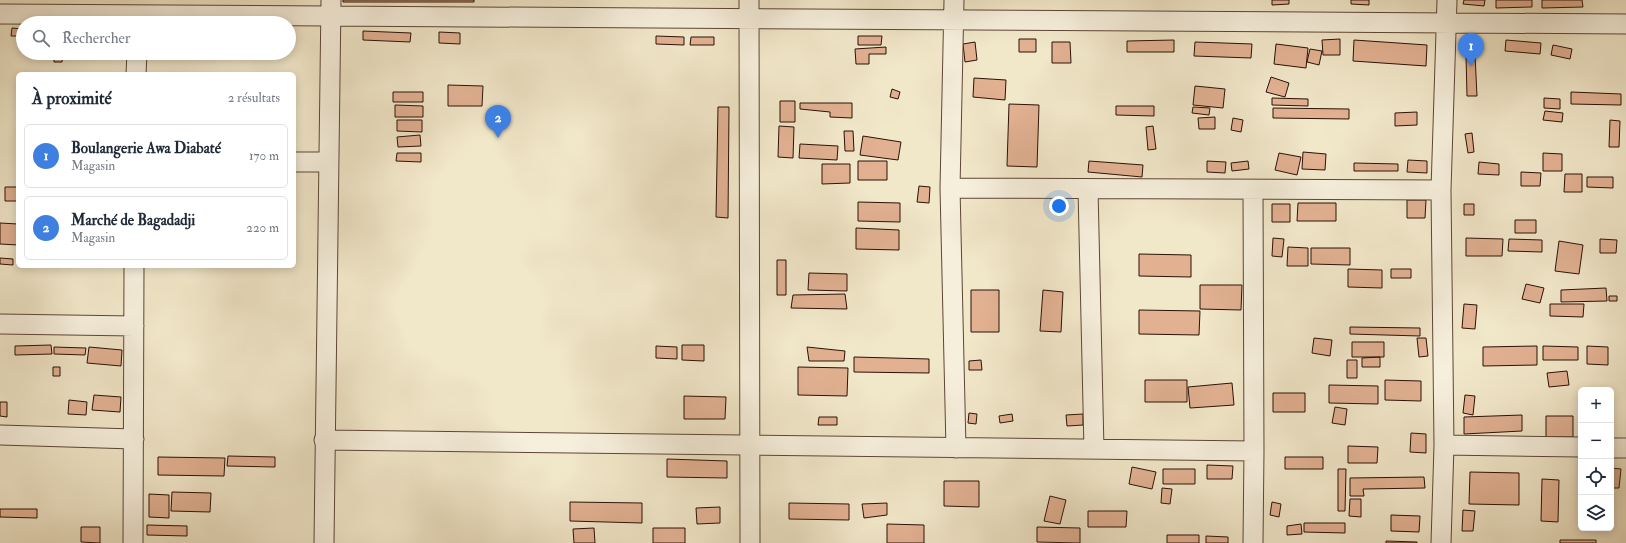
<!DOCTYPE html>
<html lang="fr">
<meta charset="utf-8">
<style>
body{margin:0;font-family:"IM FELL Double Pica",serif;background:#f6f6f7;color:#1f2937}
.controls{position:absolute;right:12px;bottom:12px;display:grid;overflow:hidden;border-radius:6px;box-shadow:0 2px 10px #0003}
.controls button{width:36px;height:36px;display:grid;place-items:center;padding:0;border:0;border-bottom:1px solid #e0e1e3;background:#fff;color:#1f2937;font:20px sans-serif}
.you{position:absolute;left:1059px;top:206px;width:14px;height:14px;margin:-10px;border:3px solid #fff;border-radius:50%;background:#1a73e8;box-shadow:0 0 0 6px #1a73e833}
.badge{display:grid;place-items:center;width:26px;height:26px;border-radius:50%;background:#8f2418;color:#fff;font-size:13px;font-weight:700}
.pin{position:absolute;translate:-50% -33px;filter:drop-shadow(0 1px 2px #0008)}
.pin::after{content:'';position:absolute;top:21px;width:14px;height:12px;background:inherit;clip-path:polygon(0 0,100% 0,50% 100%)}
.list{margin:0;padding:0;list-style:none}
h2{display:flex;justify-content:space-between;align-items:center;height:52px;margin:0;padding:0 16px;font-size:17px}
h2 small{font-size:13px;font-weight:400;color:#747a83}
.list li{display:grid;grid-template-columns:26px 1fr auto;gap:12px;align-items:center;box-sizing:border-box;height:64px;margin:0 8px 8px;padding:0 8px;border:1px solid #e0e1e3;border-radius:6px}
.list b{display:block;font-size:15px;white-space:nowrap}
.list p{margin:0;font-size:13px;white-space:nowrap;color:#747a83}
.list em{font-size:13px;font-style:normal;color:#747a83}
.icon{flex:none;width:22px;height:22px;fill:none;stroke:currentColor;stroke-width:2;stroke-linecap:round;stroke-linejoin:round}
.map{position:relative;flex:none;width:1626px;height:543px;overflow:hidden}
.search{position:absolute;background:#fff;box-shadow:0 2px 10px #0003;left:16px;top:16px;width:280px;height:44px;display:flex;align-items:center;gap:10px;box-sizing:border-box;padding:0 14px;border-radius:22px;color:#747a83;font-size:15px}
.panel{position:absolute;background:#fff;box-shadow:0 2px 10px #0003;left:16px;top:72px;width:280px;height:196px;border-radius:6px}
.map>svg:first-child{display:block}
.building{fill:#e1b192;stroke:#2c1105}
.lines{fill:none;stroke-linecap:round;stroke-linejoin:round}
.street-casing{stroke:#5d4636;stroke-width:21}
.street{stroke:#f6efdc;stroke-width:19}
</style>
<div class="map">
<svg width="1626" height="543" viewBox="0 0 1626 543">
<rect width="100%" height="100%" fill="#f1e7c9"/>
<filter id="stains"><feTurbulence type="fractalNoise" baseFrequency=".005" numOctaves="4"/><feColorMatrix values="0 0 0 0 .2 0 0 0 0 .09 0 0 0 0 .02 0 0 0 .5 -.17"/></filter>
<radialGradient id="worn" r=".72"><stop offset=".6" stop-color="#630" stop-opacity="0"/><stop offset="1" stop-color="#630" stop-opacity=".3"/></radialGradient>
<!-- building -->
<path class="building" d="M343 0H474V2H343Z
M1272 0H1289V4L1272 5Z
M1351 0H1369V5L1351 4Z
M1464 0H1485L1484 6 1463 4Z
M1496 0H1532V7L1496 8Z
M1542 0H1582L1583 7 1542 8Z
M12 28 23 29V36H11Z
M363 31 411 33 410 42 363 40Z
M439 32 460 33V44L439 43Z
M656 36 684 37V45L656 44Z
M858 36H882L881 45H858Z
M691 37H714V45H690Z
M1019 39H1036V52H1019Z
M1340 39V55H1323L1322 40Z
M1174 40V52H1127V41Z
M1354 40 1427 45 1426 66 1353 61Z
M1506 40 1541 43 1540 54 1505 51Z
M975 42 977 60 965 62 963 44Z
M1052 42H1070L1071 63H1052Z
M1195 42 1252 44 1251 58 1194 56Z
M1276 44 1308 48 1306 68 1274 64Z
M1553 45 1572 49 1570 59 1551 55Z
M886 47V54H869V64H856L855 49Z
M1310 49 1322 51 1319 65 1307 62Z
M54 53H63L62 62H54Z
M1466 55H1475L1477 96H1467Z
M1271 77 1289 83 1285 97 1266 92Z
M974 78 1006 80 1005 100 973 97Z
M448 85 483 86 482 106H448Z
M1195 86 1225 89 1223 108 1193 105Z
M892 89 900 92 898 99 890 97Z
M393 92H423V102H393Z
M1571 92 1621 94V105L1571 104Z
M1272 98 1308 99V106L1272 105Z
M1544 98 1560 99V109L1544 108Z
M780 101H795V122H780Z
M800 103H852V118L830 117V112L800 109Z
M1009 104 1039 105 1037 167 1007 166Z
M395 105 423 106V117H395Z
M1116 106H1154V116L1116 115Z
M718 107H729L728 218 716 217Z
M1193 107 1210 108 1209 115 1192 113Z
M1273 108 1349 109V119L1273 118Z
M1545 111 1563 113 1562 122 1543 120Z
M1417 112V125L1395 126V113Z
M1215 117V129H1199L1198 118Z
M1233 118 1243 120 1241 132 1231 130Z
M397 120H422V132L397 131Z
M1610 120 1620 121 1619 147H1609Z
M779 126 794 127 793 158 778 157Z
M1153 126 1156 149 1148 150 1146 127Z
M844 131H853L854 151H845Z
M1472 133 1474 152 1468 153 1465 134Z
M420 135 421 146 398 147 397 137Z
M863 136 901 142 898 160 860 155Z
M800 144 838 146 837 160 799 158Z
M1303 152 1326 154 1325 170 1302 169Z
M397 153H421V162L396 161Z
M1279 153 1301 157 1297 175 1275 170Z
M1543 153 1562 154V171H1543Z
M1408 160 1427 161V173L1407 172Z
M858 161H887V180H858Z
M1089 161 1143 165 1142 177 1088 172Z
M1207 161 1226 162 1225 173 1207 172Z
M1248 161 1249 169 1232 171 1231 163Z
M1479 162 1499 164V175L1478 174Z
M1354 163 1398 164V171H1354Z
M822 164H850V183L822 184Z
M1521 172 1541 173 1540 186H1521Z
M1565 174H1582V192H1564Z
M1587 177H1613V188L1587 187Z
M919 186 930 187 929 203 917 202Z
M5 187H18V201H5Z
M1407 200H1426L1425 218H1407Z
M858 202 900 203V222L858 221Z
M1298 203H1336V221H1297Z
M1272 204H1290V222H1272Z
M1464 204H1474V215H1464Z
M1515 220H1536V233H1515Z
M0 223 18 224V245L0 244Z
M856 228 899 230V250L856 249Z
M1273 238 1284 239 1282 257 1272 256Z
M1466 238 1503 239 1502 256H1466Z
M1509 239 1542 240V252L1508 251Z
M1600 239 1617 240 1616 253H1600Z
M1559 241 1583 245 1579 274 1555 271Z
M1288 247 1308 248V266H1287Z
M1311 248H1350V265L1311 264Z
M1139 254 1191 255V277L1139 276Z
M0 258 13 259V265L0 264Z
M777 260H786V295H777Z
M1348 269 1382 270V288L1348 287Z
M1391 269H1411V278H1391Z
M809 273 847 274V291L808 290Z
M1526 284 1544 288 1540 303 1522 299Z
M1200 285H1242L1241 310 1200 309Z
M1606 288 1607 301 1561 302V290Z
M971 290H999V332H971Z
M1043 290 1063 292 1061 332 1040 331Z
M845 294 847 309 791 308 793 295Z
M1609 296H1617V301H1609Z
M1464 304 1477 305 1475 329 1462 328Z
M1550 304H1584L1583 317 1550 316Z
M1139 310 1200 311 1199 335 1139 334Z
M1350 327 1420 328V336L1350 334Z
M1314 338 1332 340 1330 356 1312 353Z
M1417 338H1426L1428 356 1419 357Z
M1352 342H1384V357H1352Z
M51 345 52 354 15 355V346Z
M682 345H704V361L682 360Z
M656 346 677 347V359L656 358Z
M1537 346V365L1483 366V347Z
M1543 346 1578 347V360H1543Z
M1587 346 1608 347V365L1587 364Z
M54 347 86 348 85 355 54 354Z
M89 347 122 350 121 366 87 363Z
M807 347 845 351 844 361H809Z
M854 357 929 359V373L854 372Z
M1380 357V367H1362V358Z
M981 360 982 370H969V361Z
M1347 360H1357V378H1347Z
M53 367H60V376H53Z
M798 367 848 368 847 396 798 395Z
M1567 371 1569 385 1549 387 1547 373Z
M1145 380H1187V402H1145Z
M1385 380 1421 381V401L1385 400Z
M1232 383 1234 405 1190 408 1188 387Z
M1329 385 1378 386V404L1329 403Z
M1273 393H1305V412H1273Z
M94 395 121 397 120 412 92 410Z
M1465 395 1475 396 1473 415 1463 413Z
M684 396 726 397 725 419H684Z
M69 400 87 402 86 415 68 414Z
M0 402H7V417L0 416Z
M1335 407 1347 409 1345 425 1332 423Z
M969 413 977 414 976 424 968 423Z
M1012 414 1013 421 1000 423 999 416Z
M1083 414V425L1067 426 1066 415Z
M1522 415V431L1464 434V417Z
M1546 416H1573V437H1546Z
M819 417H837V425H818Z
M1411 433 1426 434V453L1410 452Z
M1348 446 1378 447 1377 463H1348Z
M228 456 275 457V467L227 466Z
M158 457 225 458 224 476 158 475Z
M1285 457H1323V469H1285Z
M667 459 727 461V478L667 477Z
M1207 465 1233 466 1232 479H1207Z
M1132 467 1156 472 1152 489 1129 484Z
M1611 468 1621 469 1619 488H1611Z
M1163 469H1195V484H1163Z
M1338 469H1346L1345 511H1338Z
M1470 472 1519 473V505L1469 504Z
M1424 477 1425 488 1363 489 1364 496H1350V478Z
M1542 479 1559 480 1558 522 1541 521Z
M944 481H979V507L944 506Z
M1162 488 1172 489 1170 504 1161 503Z
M172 492 211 493 210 512 171 511Z
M149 494 169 495V518L149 517Z
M1050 496 1066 500 1060 524 1044 521Z
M1350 499H1361V517L1349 516Z
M570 502 642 503V523L570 521Z
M1272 502 1281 504 1279 517 1270 515Z
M789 503 849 504V520L789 519Z
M887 503V515L864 518 862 504Z
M720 507V523L697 524 696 508Z
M0 509H37V518L0 517Z
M1463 510 1475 511 1473 531H1462Z
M1088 511H1127L1126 527H1088Z
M1391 515 1420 516 1419 532 1391 531Z
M1304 523H1345V533L1304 532Z
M887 524 924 525V543H887Z
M1301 524 1302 534 1287 535V526Z
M147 525 187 526V536L147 535Z
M81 527H100V543L81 542Z
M1037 527 1080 528V543L1037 542Z
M594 528 595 543H574L573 529Z
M653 528H685V543H653Z
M1167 535H1199V543H1167Z
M1206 536 1228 537V543H1206Z
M1560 540H1596V543H1560Z
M1386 541 1417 542V543H1386Z"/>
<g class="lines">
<!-- street casing -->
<g class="street-casing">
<path id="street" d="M749 0 750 543
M954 0 950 188 956 448
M0 14 1626 24
M136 74 137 53
M294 162H329
M950 188 1441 190
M1088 189 1094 449
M0 324 134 326
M0 435 134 439
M324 440 1254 451
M1444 445 1581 447
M1611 448H1626
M133 543 134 266
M324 543 331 0
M1253 543 1254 451 1253 190
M1441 543 1444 445 1441 190 1447 0"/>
</g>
<!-- street -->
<use href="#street" class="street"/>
</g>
<rect width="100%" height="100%" filter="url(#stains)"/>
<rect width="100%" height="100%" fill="url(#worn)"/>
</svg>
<div class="controls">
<button>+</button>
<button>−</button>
<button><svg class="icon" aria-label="locate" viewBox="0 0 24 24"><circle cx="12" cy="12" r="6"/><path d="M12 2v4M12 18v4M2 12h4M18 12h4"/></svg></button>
<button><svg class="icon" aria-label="layers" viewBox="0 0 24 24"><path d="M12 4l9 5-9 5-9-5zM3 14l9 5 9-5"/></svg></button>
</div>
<div class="you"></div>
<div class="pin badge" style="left:1471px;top:66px;background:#3f7fe0">1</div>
<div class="pin badge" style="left:498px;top:138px;background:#3f7fe0">2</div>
<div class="search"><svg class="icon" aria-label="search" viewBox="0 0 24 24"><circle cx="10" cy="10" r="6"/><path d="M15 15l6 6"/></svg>Rechercher</div>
<section class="panel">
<h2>À proximité<small>2 résultats</small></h2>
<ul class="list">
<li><span class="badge" style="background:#3f7fe0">1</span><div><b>Boulangerie Awa Diabaté</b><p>Magasin</p></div><em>170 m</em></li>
<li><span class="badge" style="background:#3f7fe0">2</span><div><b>Marché de Bagadadji</b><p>Magasin</p></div><em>220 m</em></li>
</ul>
</section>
</div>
